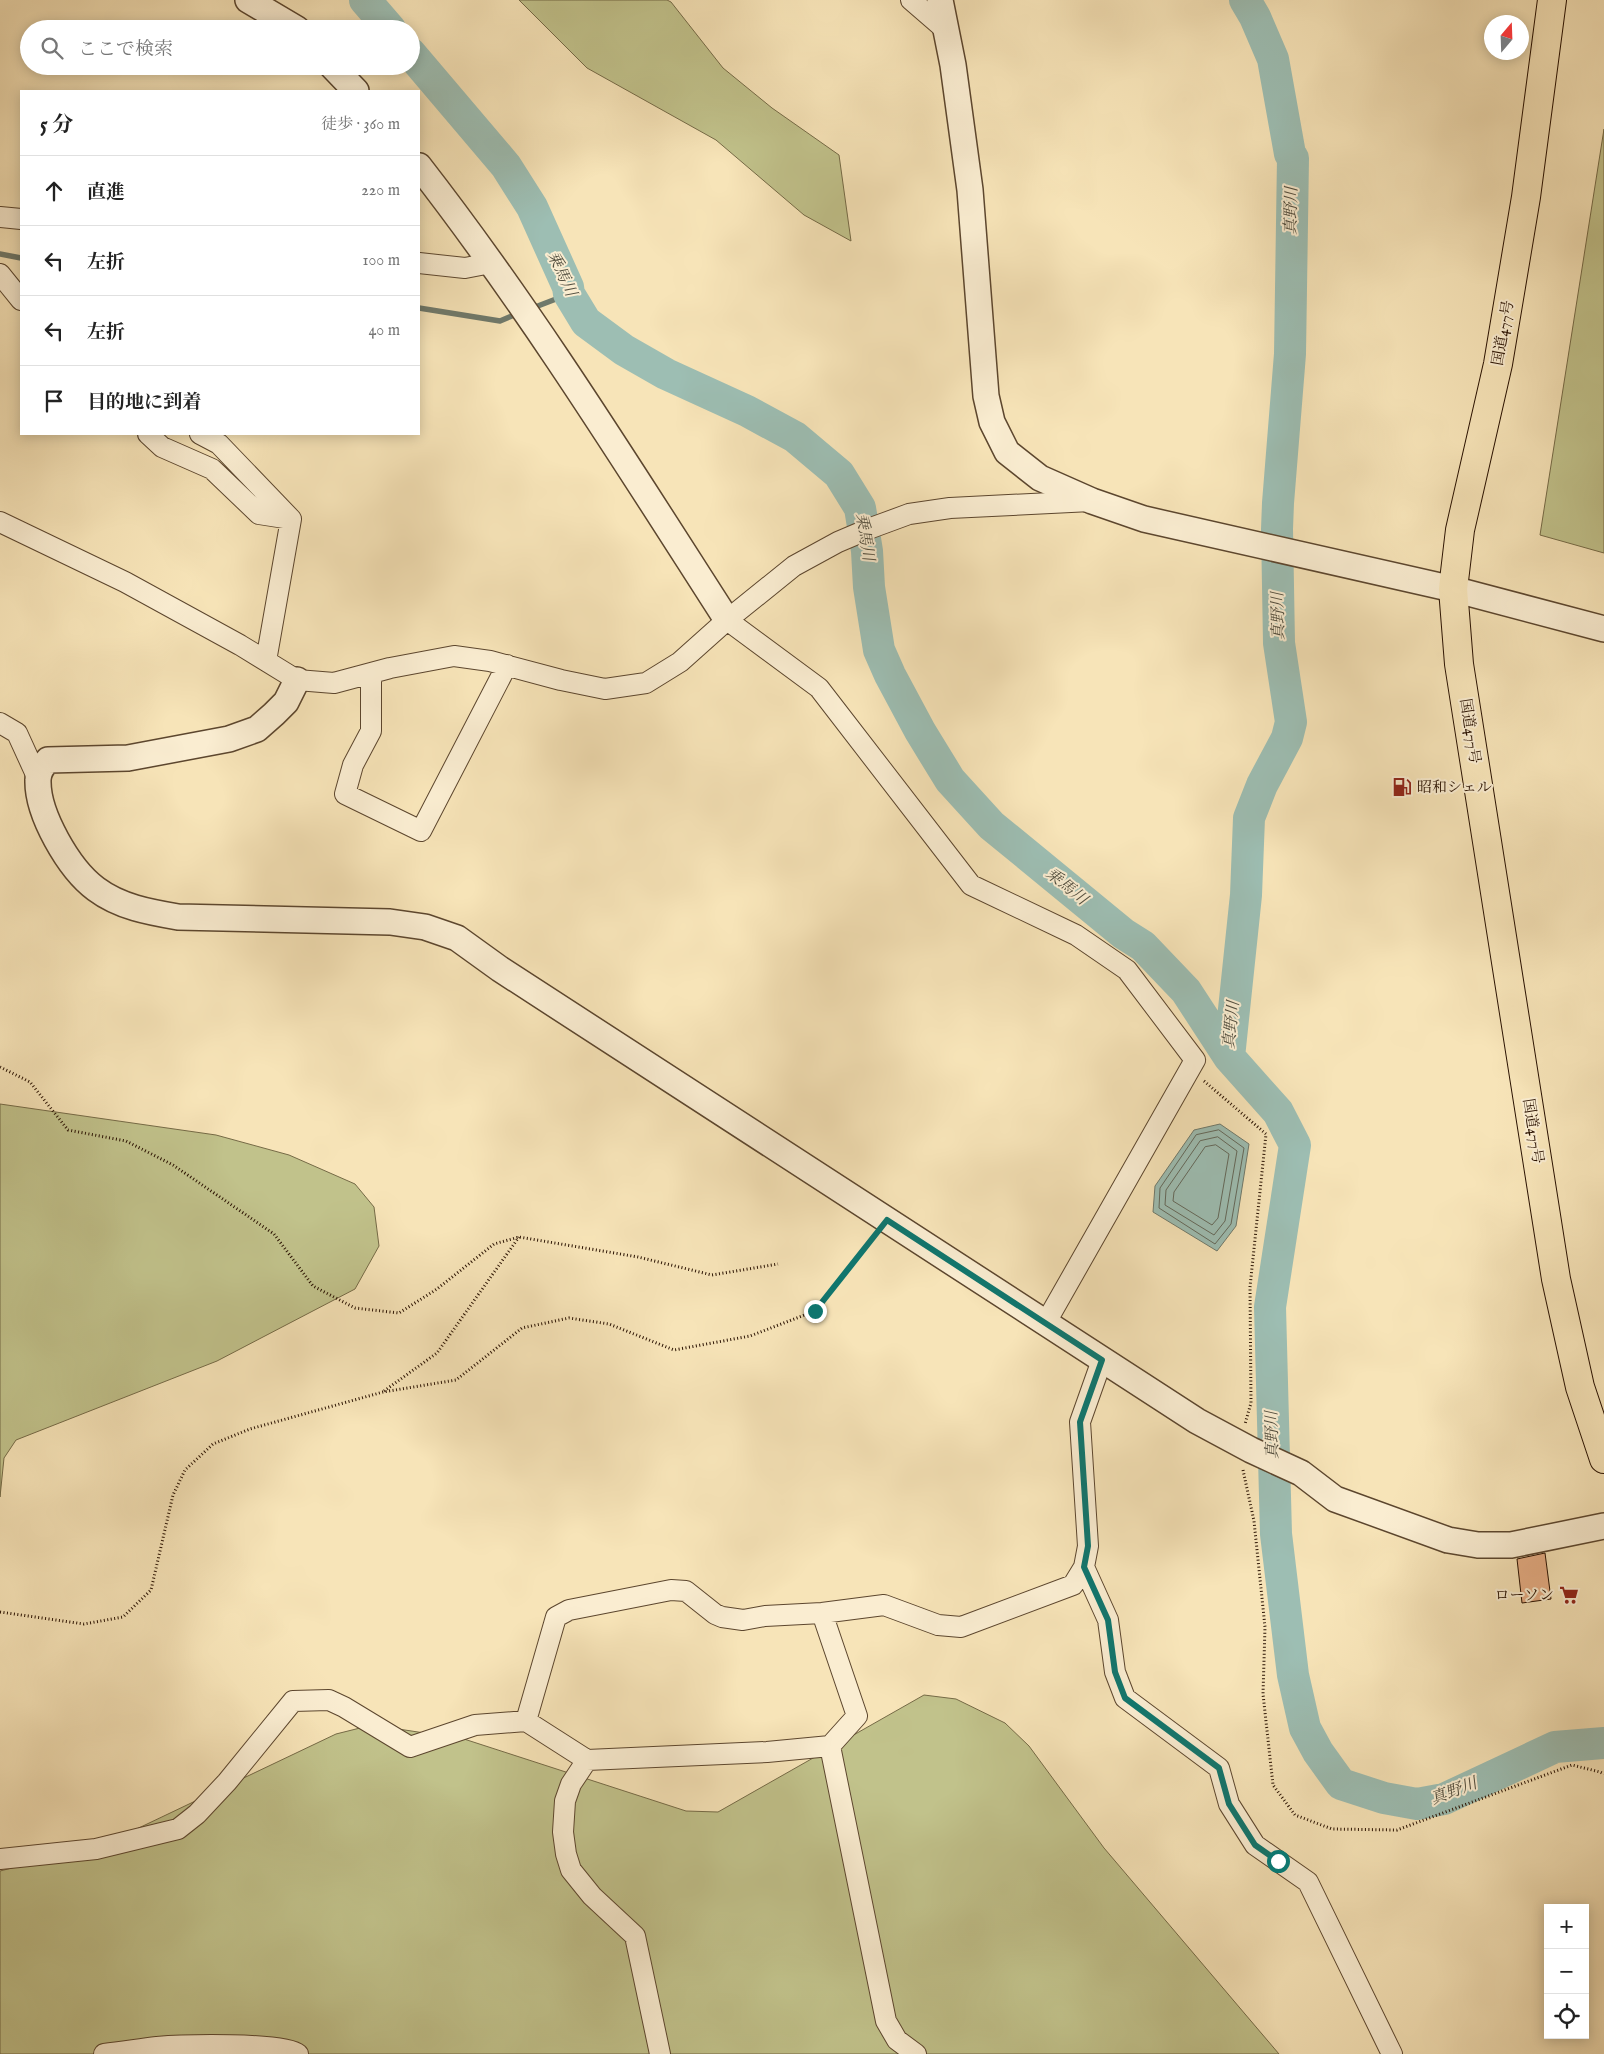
<!DOCTYPE html>
<html lang="ja">
<meta charset="utf-8">
<style>
body{margin:0;font-family:"IM FELL English","Noto Serif JP",serif;background:#f2f2f2;color:#222}
.controls{position:absolute;right:15px;bottom:15px;display:grid;overflow:hidden;border-radius:0px;box-shadow:0 2px 12px #0003}
.controls button{width:45px;height:45px;display:grid;place-items:center;padding:0;border:0;border-bottom:1px solid #e0e0e0;background:#fff;color:#222;font:25px sans-serif}
.compass{position:absolute;left:1484px;top:15px;width:45px;height:45px;border-radius:50%;background:#fff;box-shadow:0 2px 12px #0003;rotate:19deg}
.stop{position:absolute;width:15px;height:15px;margin:-11px;border:4px solid #0f766e;border-radius:50%;background:#fff}
.stop.end{background:#0f766e;border-color:#fff;box-shadow:0 1px 5px #0008}
.list{margin:0;padding:0;list-style:none}
h2{display:flex;justify-content:space-between;align-items:center;height:65px;margin:0;padding:0 20px;font-size:21px}
h2 small{font-size:16px;font-weight:400;color:#767676}
.list li{display:grid;grid-template-columns:32px 1fr auto;gap:15px;align-items:center;box-sizing:border-box;height:70px;padding:0 20px;border-top:1px solid #e0e0e0}
.list b{display:block;font-size:19px;white-space:nowrap}
.list em{font-size:16px;font-style:normal;color:#767676}
.icon{flex:none;width:28px;height:28px;fill:none;stroke:currentColor;stroke-width:2;stroke-linecap:round;stroke-linejoin:round}
.map{position:relative;flex:none;width:1604px;height:2054px;overflow:hidden}
.search{position:absolute;background:#fff;box-shadow:0 2px 12px #0003;left:20px;top:20px;width:400px;height:55px;display:flex;align-items:center;gap:12px;box-sizing:border-box;padding:0 18px;border-radius:28px;color:#767676;font-size:19px}
.panel{position:absolute;background:#fff;box-shadow:0 2px 12px #0003;left:20px;top:90px;width:400px;height:345px;border-radius:0px}
.map>svg:first-child{display:block}
.green{fill:#c1c28b;stroke:#756a46}
.water{fill:#9dbeb3;stroke:#6f796b}
.lines{fill:none;stroke-linecap:round;stroke-linejoin:round}
.shore{stroke:#63685a;stroke-width:1}
.stream{stroke:#6f796b;stroke-width:5.5}
.river{stroke:#9dbeb3;stroke-width:32}
.building{fill:#e7ae85;stroke:#291100}
.minor-casing{stroke:#5c462e;stroke-width:22}
.tertiary-casing{stroke:#5c462e;stroke-width:28}
.trunk-casing{stroke:#291100;stroke-width:30}
.path{stroke:#291100;stroke-width:3;stroke-dasharray:1 2.5;stroke-linecap:butt}
.minor{stroke:#faedd1;stroke-width:20}
.tertiary{stroke:#faedd1;stroke-width:25}
.trunk{stroke:#f7e4b8;stroke-width:28}
.route{stroke:#0f766e;stroke-width:6}
.labels{text-anchor:middle;dominant-baseline:central;stroke-width:4;stroke-linejoin:round;paint-order:stroke}
.street-label{font-size:15px;fill:#291100;stroke:#faedd1}
.poi-label{font-size:15px;fill:#291100;stroke:#faedd1;text-anchor:start}
.water-label{font-size:16px;font-style:italic;fill:#524e3f;stroke:#faedd1}
</style>
<div class="map">
<svg width="1604" height="2054" viewBox="0 0 1604 2054">
<rect width="100%" height="100%" fill="#f7e4b8"/>
<filter id="stains"><feTurbulence type="fractalNoise" baseFrequency=".004" numOctaves="4"/><feColorMatrix values="0 0 0 0 .2 0 0 0 0 .09 0 0 0 0 .02 0 0 0 .5 -.17"/></filter>
<radialGradient id="worn" r=".72"><stop offset=".6" stop-color="#630" stop-opacity="0"/><stop offset="1" stop-color="#630" stop-opacity=".3"/></radialGradient>
<!-- green -->
<path class="green" d="M519 0H667L671 2 723 68 772 108 839 155 851 241 804 215 716 140 587 68Z
M1604 129V553L1540 535Z
M0 1104 216 1135 289 1155 355 1184 374 1207 379 1246 355 1289 217 1361 16 1440 4 1458 0 1497Z
M924 1695 956 1699 1005 1723 1029 1746 1104 1848 1279 2054H0V1871L103 1845 336 1734 372 1725 464 1739 686 1811 718 1812Z"/>
<!-- water -->
<path class="water" d="M1220 1124 1249 1144 1236 1226 1217 1251 1153 1212 1155 1186 1194 1130Z"/>
<g class="lines">
<!-- shore -->
<path class="shore" d="M1219 1130 1244 1148 1231 1224 1215 1244 1159 1208 1160 1188 1196 1135Z
M1218 1137 1237 1151 1225 1221 1214 1235 1165 1205 1166 1190 1200 1141Z
M1216 1145 1229 1154 1218 1218 1212 1225 1173 1201 1174 1192 1205 1147Z"/>
<!-- stream -->
<path class="stream" d="M0 254 21 258
M419 308 500 321 519 313
M530 309 569 294"/>
<!-- river -->
<path class="river" d="M365 0 390 29
M411 54 506 166 532 207 568 287 569 294 586 322 624 350 666 374 747 411 795 437 839 474 860 508 867 551 869 587 879 650 890 675 920 731 950 780 991 825 1124 934 1143 946 1186 991 1229 1057 1278 1112 1295 1145 1270 1307 1276 1534 1293 1675 1305 1728 1318 1752 1341 1784 1384 1798 1417 1804 1444 1799 1555 1747 1604 1743
M1229 1057 1246 895 1249 818 1262 785 1287 738 1291 722 1279 643 1277 529 1278 503 1290 354 1293 158 1290 154 1273 59 1255 17 1245 0"/>
</g>
<!-- building -->
<path class="building" d="M1545 1553 1551 1599 1522 1603 1517 1559Z"/>
<g class="lines">
<!-- minor casing -->
<g class="minor-casing">
<path id="minor" d="M911 0 948 32
M0 217 21 219
M419 263 465 268 491 263
M0 274 21 300
M148 434 162 447 212 469 259 514 291 519
M200 434 219 444 291 519 266 661
M0 522 125 582 240 645 297 680 334 683 390 668 454 656 490 661 561 680 605 689 646 683 680 662 727 620 794 566 838 542 871 528 909 514 950 508 1091 501
M727 620 819 688 971 885 1076 935 1127 970 1195 1060 1045 1324
M371 673V731L353 765 345 794 421 831 507 665
M0 723 17 733 38 779
M1084 1567 1108 1620 1115 1672 1125 1698 1219 1768 1229 1804 1255 1845 1308 1882 1392 2054
M526 1721 556 1617 569 1610 671 1590 686 1591 715 1614 722 1617 743 1620 765 1616 822 1613 884 1605 938 1625 961 1627 1073 1585 1084 1567 1088 1546 1080 1422 1102 1360
M830 1746 886 2021 897 2040 916 2054
M587 1760 571 1784 565 1801 563 1832 566 1854 571 1870 592 1896 635 1936 660 2054
M0 1859 96 1849 178 1829 197 1814 227 1782 293 1701 329 1700 344 1707 410 1747 475 1725 526 1721 587 1760 767 1752 830 1746 857 1716 822 1613
M104 2054C122 2052 140 2049 157 2047 180 2045 284 2042 298 2054"/>
</g>
<!-- tertiary casing -->
<g class="tertiary-casing">
<path id="tertiary" d="M248 0 297 29
M940 0 953 65 970 190 986 396 992 422 1007 452 1040 478 1092 501 1144 519 1453 589 1604 629
M332 66 356 91
M419 166C531 310 628 466 727 620
M297 680 286 702 274 714 257 729 229 739 128 758 48 760C43 765 38 773 38 780 37 814 69 869 96 889 120 907 149 912 178 917L390 922 425 927 457 938 500 969 1197 1421 1251 1450 1301 1473 1335 1499 1448 1540 1478 1545H1511L1604 1526"/>
</g>
<!-- trunk casing -->
<g class="trunk-casing">
<path id="trunk" d="M1552 0 1526 197 1498 364 1460 530 1453 589 1459 664 1556 1279 1580 1387 1604 1459"/>
</g>
<!-- path -->
<path class="path" d="M0 1067 30 1082 68 1130 126 1141 173 1165 274 1234 313 1286 355 1308 399 1313 437 1289 494 1244 519 1237 638 1257 712 1275 778 1264
M1204 1081 1266 1134 1250 1287 1251 1403 1245 1424
M384 1391 437 1353 519 1237
M1243 1470 1254 1521 1265 1627 1263 1694 1273 1785 1295 1815 1332 1829 1397 1830 1572 1765 1600 1772 1604 1774
M0 1612 84 1624 123 1617 151 1590 173 1495 185 1470 213 1444 250 1429 383 1392 456 1380 522 1328 569 1318 609 1324 674 1350 750 1336 815 1311 874 1237"/>
<!-- minor -->
<use href="#minor" class="minor"/>
<!-- tertiary -->
<use href="#tertiary" class="tertiary"/>
<!-- trunk -->
<use href="#trunk" class="trunk"/>
</g>
<g class="lines">
<!-- route -->
<path class="route" d="M815 1311 887 1220 1102 1360 1080 1422 1088 1546 1084 1567 1108 1620 1115 1672 1125 1698 1219 1768 1229 1804 1255 1845 1278 1861"/>
</g>
<!-- icons -->
<defs>
<g id="fuel-bare" transform="scale(1.5)"><path d="M-5.5-6h7V0h2V4h1.3V-2.5L3-4.5l.8-.8L6-3V5H2.5V1h-1V6h-7ZM-4.2-4.7v3.2H.2V-4.7Z" fill="#8f2418" stroke="#faedd1" stroke-width="2.5" paint-order="stroke"/></g>
<g id="supermarket-bare" transform="scale(1.5)"><path d="M-6-5.5h2.5l.6 2H6L4.5 2H-2.5L-4.4-4H-6ZM-1.5 3.2a1.3 1.3 0 1 0 .1 0ZM3 3.2a1.3 1.3 0 1 0 .1 0Z" fill="#8f2418" stroke="#faedd1" stroke-width="2.5" paint-order="stroke"/></g>
</defs>
<g fill-rule="evenodd">
<use href="#fuel-bare" x="1402" y="787"/>
<use href="#supermarket-bare" x="1569" y="1595"/>
</g>
<g class="labels">
<!-- street labels -->
<g class="street-label">
<text transform="translate(1503 333) rotate(-80)">国道477号</text>
<text transform="translate(1470 731) rotate(81)">国道477号</text>
<text transform="translate(1533 1131) rotate(81)">国道477号</text>
</g>
<!-- poi labels -->
<g class="poi-label">
<text x="1417" y="787">昭和シェル</text>
<text x="1554" y="1595" text-anchor="end">ローソン</text>
</g>
<!-- water labels -->
<g class="water-label">
<text transform="translate(1292 211) rotate(-89)">真野川</text>
<text transform="translate(561 274) rotate(65)">乗馬川</text>
<text transform="translate(864 537) rotate(81)">乗馬川</text>
<text transform="translate(1279 616) rotate(-91)">真野川</text>
<text transform="translate(1066 887) rotate(39)">乗馬川</text>
<text transform="translate(1232 1025) rotate(-84)">真野川</text>
<text transform="translate(1273 1435) rotate(-91)">真野川</text>
<text transform="translate(1454 1792) rotate(-21)">真野川</text>
</g>
</g>
<rect width="100%" height="100%" filter="url(#stains)"/>
<rect width="100%" height="100%" fill="url(#worn)"/>
</svg>
<div class="controls">
<button>+</button>
<button>−</button>
<button><svg class="icon" aria-label="locate" viewBox="0 0 24 24"><circle cx="12" cy="12" r="6"/><path d="M12 2v4M12 18v4M2 12h4M18 12h4"/></svg></button>
</div>
<svg class="compass" viewBox="-18 -18 36 36"><path d="M0-13l5 13h-10z" fill="#e53935"/><path d="M0 13l5-13h-10z" fill="#767676"/></svg>
<div class="stop" style="left:1278px;top:1861px"></div>
<div class="stop end" style="left:815px;top:1311px"></div>
<div class="search"><svg class="icon" aria-label="search" viewBox="0 0 24 24"><circle cx="10" cy="10" r="6"/><path d="M15 15l6 6"/></svg>ここで検索</div>
<section class="panel">
<h2>5 分<small>徒歩 · 360 m</small></h2>
<ul class="list">
<li><svg class="icon" aria-label="ahead" viewBox="0 0 24 24"><path d="M12 20V5M6 11l6-6 6 6"/></svg><div><b>直進</b></div><em>220 m</em></li>
<li><svg class="icon" aria-label="left" viewBox="0 0 24 24"><path d="M17 20v-9H6M10 6l-5 5 5 5"/></svg><div><b>左折</b></div><em>100 m</em></li>
<li><svg class="icon" aria-label="left" viewBox="0 0 24 24"><path d="M17 20v-9H6M10 6l-5 5 5 5"/></svg><div><b>左折</b></div><em>40 m</em></li>
<li><svg class="icon" aria-label="arrive" viewBox="0 0 24 24"><path d="M6 21V4h12l-3 4 3 4H6"/></svg><div><b>目的地に到着</b></div></li>
</ul>
</section>
</div>
